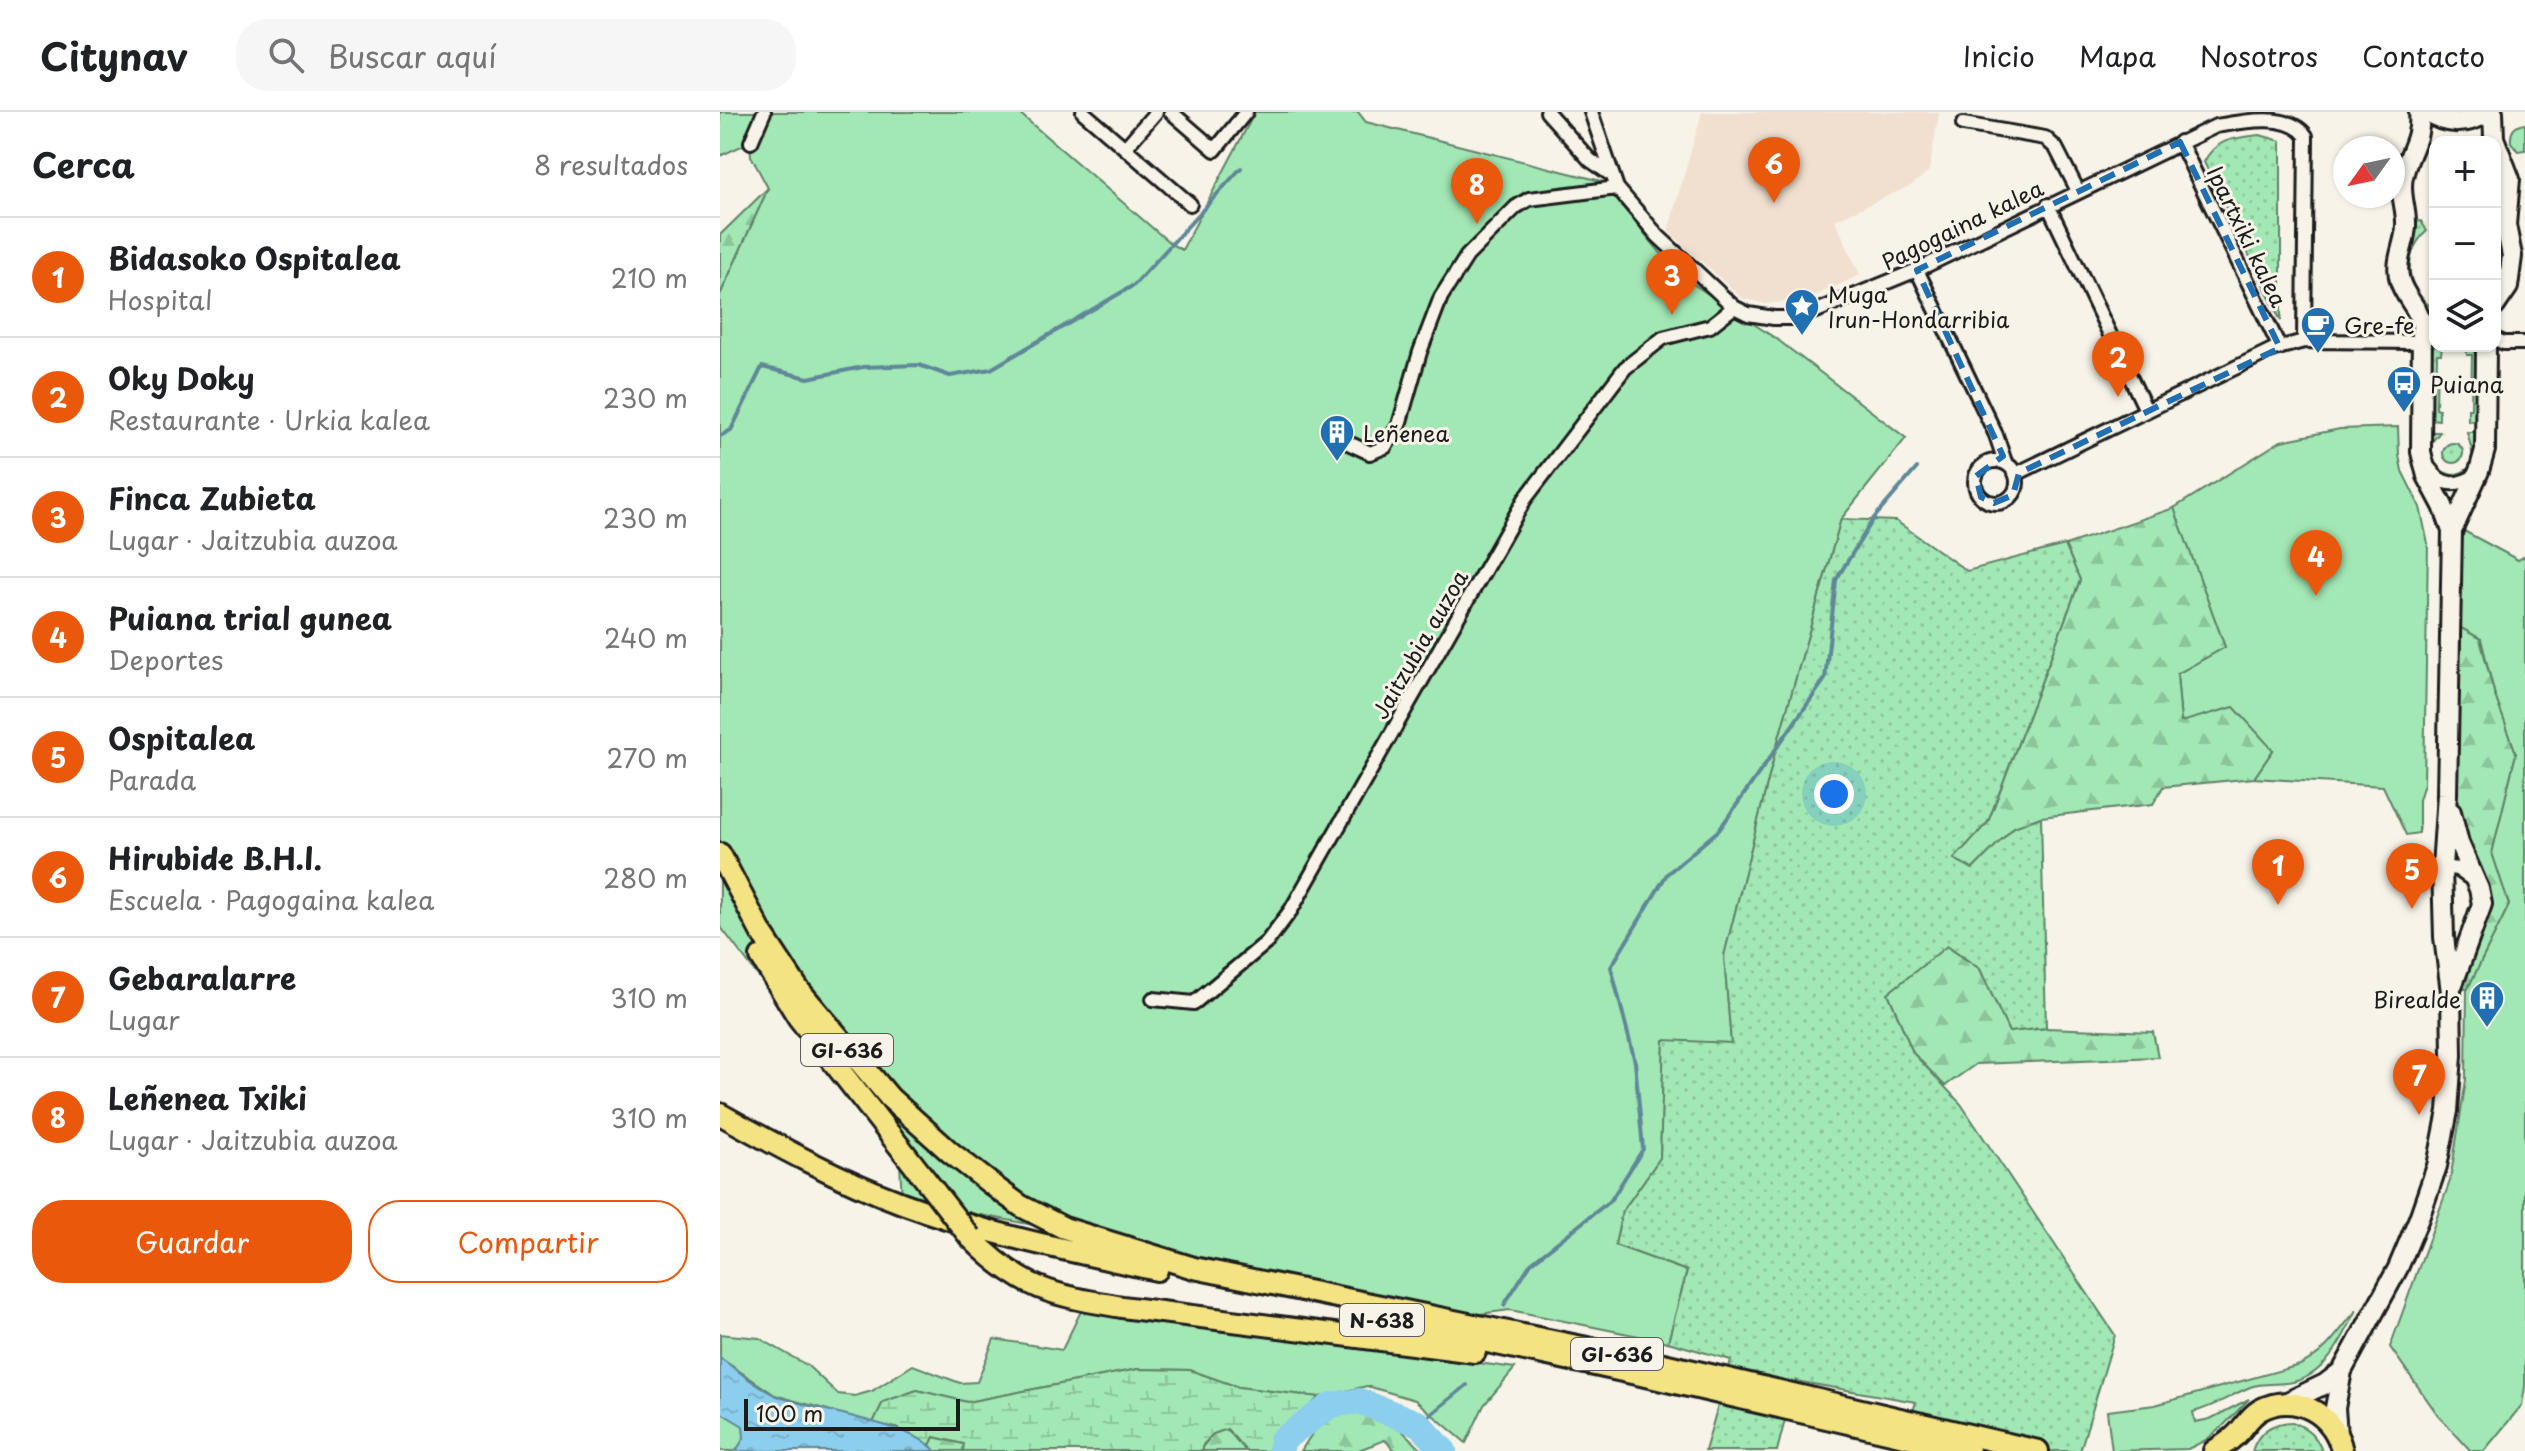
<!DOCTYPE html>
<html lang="es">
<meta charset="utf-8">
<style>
body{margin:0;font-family:"Playpen Sans",sans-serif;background:#f6f6f6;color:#202124}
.controls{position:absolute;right:24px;top:24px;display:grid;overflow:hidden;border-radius:16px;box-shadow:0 2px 6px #0004}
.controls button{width:72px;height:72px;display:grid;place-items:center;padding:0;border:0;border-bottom:2px solid #e0e0e0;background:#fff;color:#202124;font:40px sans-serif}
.compass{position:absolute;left:1613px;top:24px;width:72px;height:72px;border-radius:50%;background:#fff;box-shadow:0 2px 6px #0004;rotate:237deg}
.scale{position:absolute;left:24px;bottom:20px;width:216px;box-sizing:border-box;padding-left:8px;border:4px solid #1c1c1c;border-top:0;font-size:22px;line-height:28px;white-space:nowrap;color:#1c1c1c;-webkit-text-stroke:6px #f7f3e8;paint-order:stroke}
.you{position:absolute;left:1114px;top:682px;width:28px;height:28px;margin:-20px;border:6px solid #fff;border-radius:50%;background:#1a73e8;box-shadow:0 0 0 12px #1a73e833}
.badge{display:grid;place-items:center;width:52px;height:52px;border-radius:50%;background:#ea580c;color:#fff;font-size:26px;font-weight:700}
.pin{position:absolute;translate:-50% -66px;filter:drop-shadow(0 2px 4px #0008)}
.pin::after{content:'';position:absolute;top:42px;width:28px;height:24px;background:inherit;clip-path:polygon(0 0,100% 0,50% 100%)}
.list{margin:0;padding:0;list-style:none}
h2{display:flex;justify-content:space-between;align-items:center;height:104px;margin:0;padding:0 32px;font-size:34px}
h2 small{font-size:26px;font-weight:400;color:#757577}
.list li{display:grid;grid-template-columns:52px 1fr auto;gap:24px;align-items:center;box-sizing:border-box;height:120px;padding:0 32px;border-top:2px solid #e0e0e0}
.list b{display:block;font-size:30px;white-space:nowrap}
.list p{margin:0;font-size:26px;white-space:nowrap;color:#757577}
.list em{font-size:26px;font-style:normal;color:#757577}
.actions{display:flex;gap:16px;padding:24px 32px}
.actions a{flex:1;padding:18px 0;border:2px solid #ea580c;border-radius:32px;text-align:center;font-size:28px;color:#ea580c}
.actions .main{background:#ea580c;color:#fff}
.icon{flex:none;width:44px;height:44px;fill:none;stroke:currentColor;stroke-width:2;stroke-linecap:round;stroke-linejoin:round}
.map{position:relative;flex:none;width:1805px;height:1339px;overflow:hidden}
header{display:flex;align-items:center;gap:48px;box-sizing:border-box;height:112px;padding:0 40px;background:#fff;border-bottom:2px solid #e0e0e0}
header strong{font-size:38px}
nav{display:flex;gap:44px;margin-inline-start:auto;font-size:28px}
.search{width:560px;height:72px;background:#f6f6f6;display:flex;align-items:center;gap:20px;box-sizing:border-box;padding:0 28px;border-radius:32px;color:#757577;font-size:30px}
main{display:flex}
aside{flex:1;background:#fff}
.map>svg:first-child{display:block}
.built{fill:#f1e0cf}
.grass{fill:#a2e8b4;stroke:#5f8268;stroke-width:2}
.forest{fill:url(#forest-firs);stroke:#5f8268;stroke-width:2}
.wetland{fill:url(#wetland-marsh);stroke:#5f8268;stroke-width:2}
.park{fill:url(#park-dots);stroke:#5f8268;stroke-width:2}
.water{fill:url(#water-ripples);stroke:#5f8799;stroke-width:2}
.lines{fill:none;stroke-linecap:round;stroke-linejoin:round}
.stream{stroke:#5f8799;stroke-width:4}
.river{stroke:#8cceed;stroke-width:26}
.street-casing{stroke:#1c1c1c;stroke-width:18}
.secondary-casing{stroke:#1c1c1c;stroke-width:24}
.primary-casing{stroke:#1c1c1c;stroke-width:26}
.street{stroke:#f7f3e8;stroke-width:12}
.secondary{stroke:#f7f3e8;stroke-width:18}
.primary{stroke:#f4e382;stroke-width:20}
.primary-bridge-casing{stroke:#1c1c1c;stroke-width:26;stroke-linecap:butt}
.primary-bridge{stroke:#f4e382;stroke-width:20}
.marked{fill:none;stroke:#1f6fb2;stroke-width:6;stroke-dasharray:16 10;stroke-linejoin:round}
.labels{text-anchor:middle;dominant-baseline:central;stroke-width:6;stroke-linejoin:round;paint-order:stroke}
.shield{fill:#f7f3e8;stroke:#5e5c59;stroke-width:2}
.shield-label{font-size:20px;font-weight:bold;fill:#1c1c1c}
.street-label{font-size:22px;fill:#1c1c1c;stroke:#f7f3e8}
.poi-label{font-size:22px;fill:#1c1c1c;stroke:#f7f3e8;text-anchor:start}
</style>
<header>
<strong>Citynav</strong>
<div class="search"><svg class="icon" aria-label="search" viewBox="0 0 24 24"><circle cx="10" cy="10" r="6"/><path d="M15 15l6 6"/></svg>Buscar aquí</div>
<nav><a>Inicio</a><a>Mapa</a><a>Nosotros</a><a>Contacto</a></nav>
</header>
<main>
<aside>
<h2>Cerca<small>8 resultados</small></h2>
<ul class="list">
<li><span class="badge">1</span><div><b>Bidasoko Ospitalea</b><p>Hospital</p></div><em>210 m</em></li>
<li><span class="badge">2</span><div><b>Oky Doky</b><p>Restaurante · Urkia kalea</p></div><em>230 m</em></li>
<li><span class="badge">3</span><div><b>Finca Zubieta</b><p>Lugar · Jaitzubia auzoa</p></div><em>230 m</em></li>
<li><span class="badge">4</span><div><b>Puiana trial gunea</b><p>Deportes</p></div><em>240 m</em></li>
<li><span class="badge">5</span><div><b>Ospitalea</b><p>Parada</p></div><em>270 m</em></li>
<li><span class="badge">6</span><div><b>Hirubide B.H.I.</b><p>Escuela · Pagogaina kalea</p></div><em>280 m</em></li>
<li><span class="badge">7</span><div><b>Gebaralarre</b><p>Lugar</p></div><em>310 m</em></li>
<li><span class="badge">8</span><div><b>Leñenea Txiki</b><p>Lugar · Jaitzubia auzoa</p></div><em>310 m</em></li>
</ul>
<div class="actions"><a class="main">Guardar</a><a>Compartir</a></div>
</aside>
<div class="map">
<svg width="1805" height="1339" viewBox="0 0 1805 1339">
<defs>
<pattern id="forest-firs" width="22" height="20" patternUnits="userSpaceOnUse" patternTransform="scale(2)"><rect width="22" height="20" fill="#a2e8b4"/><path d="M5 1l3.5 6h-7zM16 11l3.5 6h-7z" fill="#8bc69a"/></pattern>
<pattern id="wetland-marsh" width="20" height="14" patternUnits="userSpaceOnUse" patternTransform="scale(2)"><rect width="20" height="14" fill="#a2e8b4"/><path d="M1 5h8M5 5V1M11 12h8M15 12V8" fill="none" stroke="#8bc69a"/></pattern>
<pattern id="park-dots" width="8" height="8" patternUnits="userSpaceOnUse" patternTransform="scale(2)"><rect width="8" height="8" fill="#a2e8b4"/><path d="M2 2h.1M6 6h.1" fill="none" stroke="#8bc69a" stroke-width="1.8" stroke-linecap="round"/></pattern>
<pattern id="water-ripples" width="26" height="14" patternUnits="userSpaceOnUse" patternTransform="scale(2)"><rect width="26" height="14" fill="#8cceed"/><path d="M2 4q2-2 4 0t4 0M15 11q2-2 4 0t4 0" fill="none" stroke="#78b0cb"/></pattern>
</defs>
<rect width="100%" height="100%" fill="#f7f3e8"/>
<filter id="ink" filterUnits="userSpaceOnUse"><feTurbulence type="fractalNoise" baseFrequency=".0125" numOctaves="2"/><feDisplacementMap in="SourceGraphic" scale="16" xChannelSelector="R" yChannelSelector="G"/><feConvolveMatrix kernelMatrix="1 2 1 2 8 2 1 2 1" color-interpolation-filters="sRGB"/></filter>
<g filter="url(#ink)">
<!-- built -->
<path class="built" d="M982 0H1219V2L1209 59 1192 73 1115 108 1140 163 1088 187 1045 192 1022 186 948 119Z"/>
<!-- grass -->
<path class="grass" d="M0 0H298L451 132 462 138 535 0H638L646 10 881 69 958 162 1058 228 1186 326 1121 407 1057 633 1004 844 1011 931 944 929 940 1046 902 1100 895 1133 967 1159 948 1230 790 1198 752 1203 409 1131 182 1088 180 1051 0 814V183L48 76 31 44 30 30 0 44Z
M1805 12V38L1798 39 1791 30C1790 20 1794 13 1805 12Z
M1678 315 1679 343 1682 359 1700 395 1708 432 1704 671 1699 688V721L1686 723 1663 674 1534 666 1553 638 1461 611 1457 562 1505 535 1454 396 1561 329 1620 317Z
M1744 419 1798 448 1805 444V1275L1802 1293 1764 1339H1751L1718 1303 1670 1235 1730 1069 1746 968 1747 878 1789 793 1772 741 1796 641 1775 584 1761 527 1741 516V434Z
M362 1197 795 1256 764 1293 746 1331 695 1288 647 1274 599 1285 518 1275 470 1258 418 1257 247 1290 197 1278 163 1290 153 1311 55 1283 0 1246V1222L39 1226 88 1254 118 1282 135 1284 152 1279 193 1253 240 1271 257 1270 274 1227 342 1238Z
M1637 1198C1622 1226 1608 1262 1573 1270 1560 1273 1543 1270 1530 1275 1511 1283 1494 1295 1473 1300L1475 1310 1490 1307 1529 1287 1502 1315 1486 1328 1468 1337 1392 1339 1387 1299 1435 1293 1580 1253C1610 1238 1616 1221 1637 1198Z
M0 1300 23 1313 25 1326 16 1339H0Z"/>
<!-- forest -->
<path class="forest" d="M48 76 0 183V123Z
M1454 396 1505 535 1457 562 1461 610 1514 595 1553 638 1534 666 1443 675 1433 692 1321 705 1294 715 1253 757 1233 747 1268 710 1360 468 1345 433Z
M1741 516 1760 527 1775 584 1796 641 1772 741 1789 793 1747 878 1739 871 1764 808 1737 690Z
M1226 834 1260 857 1289 920 1326 916 1433 920 1438 945 1256 952 1225 974 1193 941 1168 881Z
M641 1297 670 1307 703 1339H676L665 1328 636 1339H581C598 1309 609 1303 641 1297Z
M507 1317 526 1339H483V1334L493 1322Z
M214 1325 244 1332 243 1339H215L210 1333Z"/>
<!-- wetland -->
<path class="wetland" d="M418 1257 470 1258 518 1275 599 1285 555 1329 554 1339H526L507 1317 493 1322 483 1333V1339H243L244 1332 214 1325 210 1333 176 1316 153 1311 163 1290 197 1278 247 1290Z"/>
<!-- park -->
<path class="park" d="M1540 23 1561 29V209L1484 50C1496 26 1516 26 1540 23Z
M1701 109 1707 119C1681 142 1685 180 1715 197V209H1708L1684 160 1692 110Z
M1708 220H1715V234H1722L1721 242H1717L1716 296 1719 297V308L1708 307Z
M1746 234H1760L1759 308 1748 309V297H1751L1752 243H1747Z
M1708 320H1720L1712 330 1711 345 1721 359 1732 363C1762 357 1752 340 1747 320H1759C1759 355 1745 383 1710 353Z
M1723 341a10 10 0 1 1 20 0a10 10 0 1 1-20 0Z
M1121 407 1176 409 1247 459 1345 433 1360 468 1268 710 1234 747 1253 757 1294 715 1321 705 1326 916 1289 920 1260 857 1227 834 1168 881 1193 941 1241 992 1395 1223 1360 1339H1180L1196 1290 1075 1269 1057 1339H985L1011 1248 948 1230 967 1159 895 1133 902 1100 940 1046 944 928 1011 931 1004 844 1057 633Z
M1572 1310C1588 1316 1596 1323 1602 1339H1532C1539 1319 1551 1311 1572 1310Z"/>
<!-- water -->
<path class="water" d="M0 1246C18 1258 37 1276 57 1284 92 1298 197 1313 215 1339H16L24 1326 23 1314 0 1300Z"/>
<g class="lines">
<!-- stream -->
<path class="stream" d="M0 324 11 318 42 255 88 266 143 255 199 253 230 264 271 257 414 173 521 56
M784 1193 811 1151 891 1088 923 1037 915 950 891 855 947 762 999 718 1105 567 1116 468 1154 406 1197 356
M699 1312 747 1273"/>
<!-- river -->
<path class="river" d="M561 1339 562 1328 611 1293 639 1289 699 1312 724 1339"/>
<!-- street casing -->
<g class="street-casing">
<path id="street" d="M363 0 470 92
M451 0 495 38 526 0
M827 0 870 48 890 62
M871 0 897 76 938 124 1014 195 1028 202 1054 206H1071L1099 198 1197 158 1496 14C1524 9 1569 0 1586 24L1584 229
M1243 12 1325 26 1336 36 1358 79
M31 30 44 0
M1460 30 1560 236
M405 36 436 0
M1328 93 1426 298
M1197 158 1276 323 1285 350
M1775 227 1784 231H1805
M622 328 650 341 665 335 679 313 700 240 721 185 747 144 796 95 809 87 897 76
M1255 370a21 21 0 1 1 42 0a21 21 0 1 1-42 0Z
M1710 357C1723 376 1738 374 1757 363
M1296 362 1554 237 1584 229 1702 230
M1722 755 1737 757 1753 768
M433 887 474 891 547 830 571 798 805 387 905 256 943 226 990 214 1014 195"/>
</g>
<!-- secondary casing -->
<g class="secondary-casing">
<path id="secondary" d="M1699 0C1702 28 1688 40 1683 65 1679 82 1687 97 1686 114 1685 134 1674 149 1680 169 1685 186 1699 196 1702 213L1701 340 1707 364 1723 394 1732 419
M1707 0C1726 14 1749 13 1768 0
M1773 0 1774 26 1790 67 1786 113 1792 144 1788 175 1775 194
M1731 700 1739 731 1759 777 1762 792 1733 872
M1565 1291 1605 1272 1622 1259
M1617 1323 1615 1296 1622 1259 1678 1156 1699 1106 1717 1054 1728 999 1732 943 1731 880 1724 825 1722 755 1727 682 1732 419 1759 359 1765 338 1766 234"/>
</g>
<!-- primary casing -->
<g class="primary-casing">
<path id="primary" d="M0 742 42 822 79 878 170 986 230 1040 275 1075 301 1094 344 1116 474 1156 926 1248 1318 1339
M41 845 78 905 212 1076
M0 1002C59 1035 118 1067 182 1091 265 1122 351 1139 437 1158
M250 1125C302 1178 332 1183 402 1195L755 1240
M703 1216 921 1263 1249 1339
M1494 1339C1502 1334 1512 1328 1519 1320 1526 1312 1530 1304 1540 1298 1575 1279 1615 1302 1622 1339"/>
</g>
<!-- street -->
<use href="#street" class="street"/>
<!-- secondary -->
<use href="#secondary" class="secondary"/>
<!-- primary -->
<use href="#primary" class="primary"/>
<!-- primary-bridge casing -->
<g class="primary-bridge-casing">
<path id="primary-bridge" d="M212 1076 250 1125"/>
</g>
<!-- primary-bridge -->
<use href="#primary-bridge" class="primary-bridge"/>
</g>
</g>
<!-- marked area -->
<path class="marked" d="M1460 30 1560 236 1299 361 1293 383 1274 391 1261 385 1256 364 1283 344 1197 158Z"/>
<!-- icons -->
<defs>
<g id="sight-pin" transform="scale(1.8)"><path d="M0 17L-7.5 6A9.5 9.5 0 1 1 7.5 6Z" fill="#1f6fb2" stroke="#f7f3e8"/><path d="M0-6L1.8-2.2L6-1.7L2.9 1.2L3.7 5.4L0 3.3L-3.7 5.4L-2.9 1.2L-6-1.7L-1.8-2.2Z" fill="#fff"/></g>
<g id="cafe-pin" transform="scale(1.8)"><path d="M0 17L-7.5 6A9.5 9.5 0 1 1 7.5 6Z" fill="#1f6fb2" stroke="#f7f3e8"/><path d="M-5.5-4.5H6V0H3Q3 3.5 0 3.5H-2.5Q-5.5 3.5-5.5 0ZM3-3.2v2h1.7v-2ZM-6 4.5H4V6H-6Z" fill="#fff"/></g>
<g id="bus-pin" transform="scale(1.8)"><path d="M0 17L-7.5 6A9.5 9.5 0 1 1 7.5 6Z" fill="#1f6fb2" stroke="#f7f3e8"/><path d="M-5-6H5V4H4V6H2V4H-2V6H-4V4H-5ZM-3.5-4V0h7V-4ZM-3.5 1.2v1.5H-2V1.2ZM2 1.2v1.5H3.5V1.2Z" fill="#fff"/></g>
<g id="building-pin" transform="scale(1.8)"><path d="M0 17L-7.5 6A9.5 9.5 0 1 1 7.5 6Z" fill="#1f6fb2" stroke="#f7f3e8"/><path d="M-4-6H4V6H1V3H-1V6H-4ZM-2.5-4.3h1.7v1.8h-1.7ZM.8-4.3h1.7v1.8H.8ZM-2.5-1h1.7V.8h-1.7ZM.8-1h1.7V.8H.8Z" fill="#fff"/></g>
</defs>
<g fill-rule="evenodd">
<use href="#sight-pin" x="1082" y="194"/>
<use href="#cafe-pin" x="1598" y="212"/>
<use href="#bus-pin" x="1684" y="271"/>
<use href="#building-pin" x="617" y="320"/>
<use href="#building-pin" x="1767" y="886"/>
</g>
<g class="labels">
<!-- shield labels -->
<g class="shield">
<rect x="81" y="922" width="92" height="32" rx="6"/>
<rect x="620" y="1192" width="84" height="32" rx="6"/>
<rect x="851" y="1226" width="92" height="32" rx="6"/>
</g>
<g class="shield-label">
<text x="127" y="938">GI-636</text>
<text x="662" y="1208">N-638</text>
<text x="897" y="1242">GI-636</text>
</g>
<!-- street labels -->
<g class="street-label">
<text transform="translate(1242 112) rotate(-26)">Pagogaina kalea</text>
<text transform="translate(1528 124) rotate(64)">Ipartxiki kalea</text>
<text transform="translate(699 532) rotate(-60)">Jaitzubia auzoa</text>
</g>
<!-- poi labels -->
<g class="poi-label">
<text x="1108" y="181">Muga<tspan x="1108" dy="25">Irun-Hondarribia</tspan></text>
<text x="1624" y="212">Gre-fe</text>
<text x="1710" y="271">Puiana</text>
<text x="643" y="320">Leñenea</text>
<text x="1741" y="886" text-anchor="end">Birealde</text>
</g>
</g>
</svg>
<div class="controls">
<button>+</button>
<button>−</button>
<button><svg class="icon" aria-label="layers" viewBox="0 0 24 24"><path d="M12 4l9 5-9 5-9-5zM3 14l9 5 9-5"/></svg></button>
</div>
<svg class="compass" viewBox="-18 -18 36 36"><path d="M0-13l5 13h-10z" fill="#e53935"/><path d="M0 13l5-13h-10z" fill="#757577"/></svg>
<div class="scale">100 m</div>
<div class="you"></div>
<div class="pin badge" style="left:1558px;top:793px">1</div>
<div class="pin badge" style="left:1398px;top:285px">2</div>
<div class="pin badge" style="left:952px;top:203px">3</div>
<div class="pin badge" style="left:1596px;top:484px">4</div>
<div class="pin badge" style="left:1692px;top:797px">5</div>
<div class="pin badge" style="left:1054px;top:91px">6</div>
<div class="pin badge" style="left:1699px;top:1003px">7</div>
<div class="pin badge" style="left:757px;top:112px">8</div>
</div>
</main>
